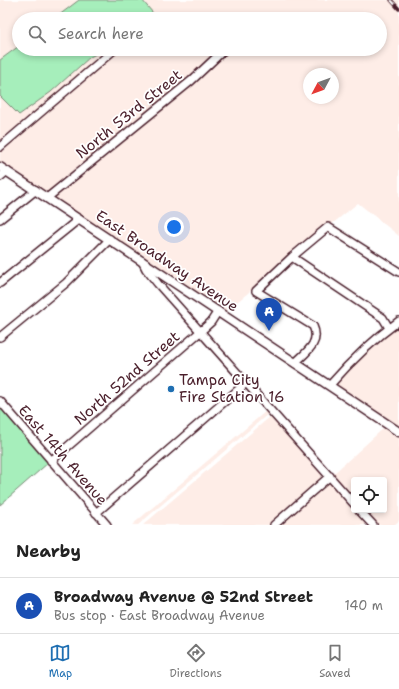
<!DOCTYPE html>
<meta charset="utf-8">
<style>
body{margin:0;font-family:"Shantell Sans",sans-serif;background:#f2f2f2;color:#222}
.controls{position:absolute;right:12px;bottom:12px;display:grid;overflow:hidden;border-radius:4px;box-shadow:0 2px 6px #0003}
.controls button{width:36px;height:36px;display:grid;place-items:center;padding:0;border:0;border-bottom:1px solid #e0e0e0;background:#fff;color:#222;font:20px sans-serif}
.compass{position:absolute;left:303px;top:68px;width:36px;height:36px;border-radius:50%;background:#fff;box-shadow:0 2px 6px #0003;rotate:229deg}
.you{position:absolute;left:174px;top:227px;width:14px;height:14px;margin:-10px;border:3px solid #fff;border-radius:50%;background:#1a73e8;box-shadow:0 0 0 6px #1a73e833}
.badge{display:grid;place-items:center;width:26px;height:26px;border-radius:50%;background:#1f6fb2;color:#fff;font-size:13px;font-weight:700}
.pin{position:absolute;translate:-50% -33px;filter:drop-shadow(0 1px 2px #0008)}
.pin::after{content:'';position:absolute;top:21px;width:14px;height:12px;background:inherit;clip-path:polygon(0 0,100% 0,50% 100%)}
.list{margin:0;padding:0;list-style:none}
h2{display:flex;justify-content:space-between;align-items:center;height:52px;margin:0;padding:0 16px;font-size:17px}
h2 small{font-size:13px;font-weight:400;color:#767676}
.list li{display:grid;grid-template-columns:26px 1fr auto;gap:12px;align-items:center;box-sizing:border-box;height:56px;padding:0 16px;border-top:1px solid #e0e0e0}
.list b{display:block;font-size:15px;white-space:nowrap}
.list p{margin:0;font-size:13px;white-space:nowrap;color:#767676}
.list em{font-size:13px;font-style:normal;color:#767676}
.icon{flex:none;width:22px;height:22px;fill:none;stroke:currentColor;stroke-width:2;stroke-linecap:round;stroke-linejoin:round}
.map{position:relative;flex:none;width:399px;height:525px;overflow:hidden}
.search{position:absolute;background:#fff;box-shadow:0 2px 6px #0003;left:12px;right:12px;top:12px;height:44px;display:flex;align-items:center;gap:10px;box-sizing:border-box;padding:0 14px;border-radius:22px;color:#767676;font-size:15px}
.sheet{height:108px;background:#fff}
nav{display:flex;justify-content:space-around;align-items:center;box-sizing:border-box;height:56px;border-top:1px solid #e0e0e0;background:#fff;font-size:11px;color:#767676}
nav a{display:grid;justify-items:center;gap:2px}
nav .on{color:#1f6fb2}
.map>svg:first-child{display:block}
.built{fill:#feede7;fill-rule:evenodd}
.green{fill:#a6eebb;stroke:#788673}
.lines{fill:none;stroke-linecap:round;stroke-linejoin:round}
.minor-casing{stroke:#4a1f2b;stroke-width:10}
.tertiary-casing{stroke:#4a1f2b;stroke-width:11}
.minor{stroke:#fff;stroke-width:7}
.tertiary{stroke:#fff;stroke-width:8}
.rail-casing{stroke:#4a1f2b;stroke-width:3.5}
.rail{stroke:#fff;stroke-width:2;stroke-dasharray:6;stroke-linecap:butt}
.poi-dot{fill:#1f6fb2;stroke:#fff;stroke-width:1.5}
.labels{text-anchor:middle;dominant-baseline:central;stroke-width:3.5;stroke-linejoin:round;paint-order:stroke}
.street-label{font-size:15px;fill:#4a1f2b;stroke:#fff}
.poi-label{font-size:15px;fill:#4a1f2b;stroke:#fff;text-anchor:start}
</style>
<div class="map">
<svg width="399" height="525" viewBox="0 0 399 525">
<rect width="100%" height="100%" fill="#fff"/>
<filter id="ink" filterUnits="userSpaceOnUse"><feTurbulence type="fractalNoise" baseFrequency=".025" numOctaves="2"/><feDisplacementMap in="SourceGraphic" scale="8" xChannelSelector="R" yChannelSelector="G"/><feConvolveMatrix kernelMatrix="1 2 1 2 8 2 1 2 1" color-interpolation-filters="sRGB"/></filter>
<g filter="url(#ink)">
<!-- built -->
<path class="built" d="M0 0H79L54 19H19V46L0 60Z
M142 0H399V236L358 203 332 224H326L291 252 260 283 225 312 144 257 143 254 141 255 53 197 193 84 230 49H380V19H158ZM309 74H333V98H309Z
M106 49H110L0 143V96L19 115 51 92 90 57Z
M120 49H220L188 79 47 193 0 162V152Z
M399 325V427L335 384 344 373Z
M266 411 268 414 138 525H132Z
M271 416 366 525H143Z
M385 427 399 437V521L394 525H378L365 510H384V480H354V498L333 474Z"/>
<!-- green -->
<path class="green" d="M79 0H142L158 19H54Z
M19 46V49H106L90 57 51 92 19 115 0 96V60Z
M0 407 48 463 0 505Z"/>
<g class="lines">
<!-- minor casing -->
<g class="minor-casing">
<path id="minor" d="M0 147 115 49
M0 177 7 171
M47 198 191 81 225 49
M0 219 36 190
M292 257 383 318 389 328
M142 261 146 269 158 284 354 504
M0 283 79 219
M0 337 66 283 110 239
M295 363C306 352 321 343 313 326L256 291 292 257 328 227 399 272
M330 385C350 362 374 339 399 321
M0 401 107 525
M51 461 201 331 211 322 218 311
M359 510 373 525
M96 513 246 383
M274 525 330 476"/>
</g>
<!-- tertiary casing -->
<g class="tertiary-casing">
<path id="tertiary" d="M0 167 399 432"/>
</g>
<!-- minor -->
<use href="#minor" class="minor"/>
<!-- tertiary -->
<use href="#tertiary" class="tertiary"/>
<!-- rail casing -->
<g class="rail-casing">
<path id="rail" d="M391 0 399 9"/>
</g>
<!-- rail -->
<use href="#rail" class="rail"/>
</g>
</g>
<!-- markers -->
<circle class="poi-dot" cx="171" cy="389" r="4"/>
<g class="labels">
<!-- street labels -->
<g class="street-label">
<text transform="translate(129 114) rotate(-39)">North 53rd Street</text>
<text transform="translate(167 261) rotate(34)">East Broadway Avenue</text>
<text transform="translate(127 378) rotate(-41)">North 52nd Street</text>
<text transform="translate(63 455) rotate(49)">East 14th Avenue</text>
</g>
<!-- poi labels -->
<g class="poi-label">
<text x="179" y="380">Tampa City<tspan x="179" dy="17">Fire Station 16</tspan></text>
</g>
</g>
</svg>
<div class="controls">
<button><svg class="icon" aria-label="locate" viewBox="0 0 24 24"><circle cx="12" cy="12" r="6"/><path d="M12 2v4M12 18v4M2 12h4M18 12h4"/></svg></button>
</div>
<svg class="compass" viewBox="-18 -18 36 36"><path d="M0-13l5 13h-10z" fill="#e53935"/><path d="M0 13l5-13h-10z" fill="#767676"/></svg>
<div class="you"></div>
<div class="pin badge" style="left:269px;top:331px;background:#1a4fb4">A</div>
<div class="search"><svg class="icon" aria-label="search" viewBox="0 0 24 24"><circle cx="10" cy="10" r="6"/><path d="M15 15l6 6"/></svg>Search here</div>
</div>
<section class="sheet">
<h2>Nearby<small></small></h2>
<ul class="list">
<li><span class="badge" style="background:#1a4fb4">A</span><div><b>Broadway Avenue @ 52nd Street</b><p>Bus stop · East Broadway Avenue</p></div><em>140 m</em></li>
</ul>
</section>
<nav>
<a class="on"><svg class="icon" aria-label="map" viewBox="0 0 24 24"><path d="M3 6l6-2 6 2 6-2v14l-6 2-6-2-6 2zM9 4v14M15 6v14"/></svg>Map</a>
<a><svg class="icon" aria-label="directions" viewBox="0 0 24 24"><path d="M12 3l9 9-9 9-9-9zM9 14v-3h6M13 9l2 2-2 2"/></svg>Directions</a>
<a><svg class="icon" aria-label="saved" viewBox="0 0 24 24"><path d="M7 4h10v16l-5-4-5 4z"/></svg>Saved</a>
</nav>
